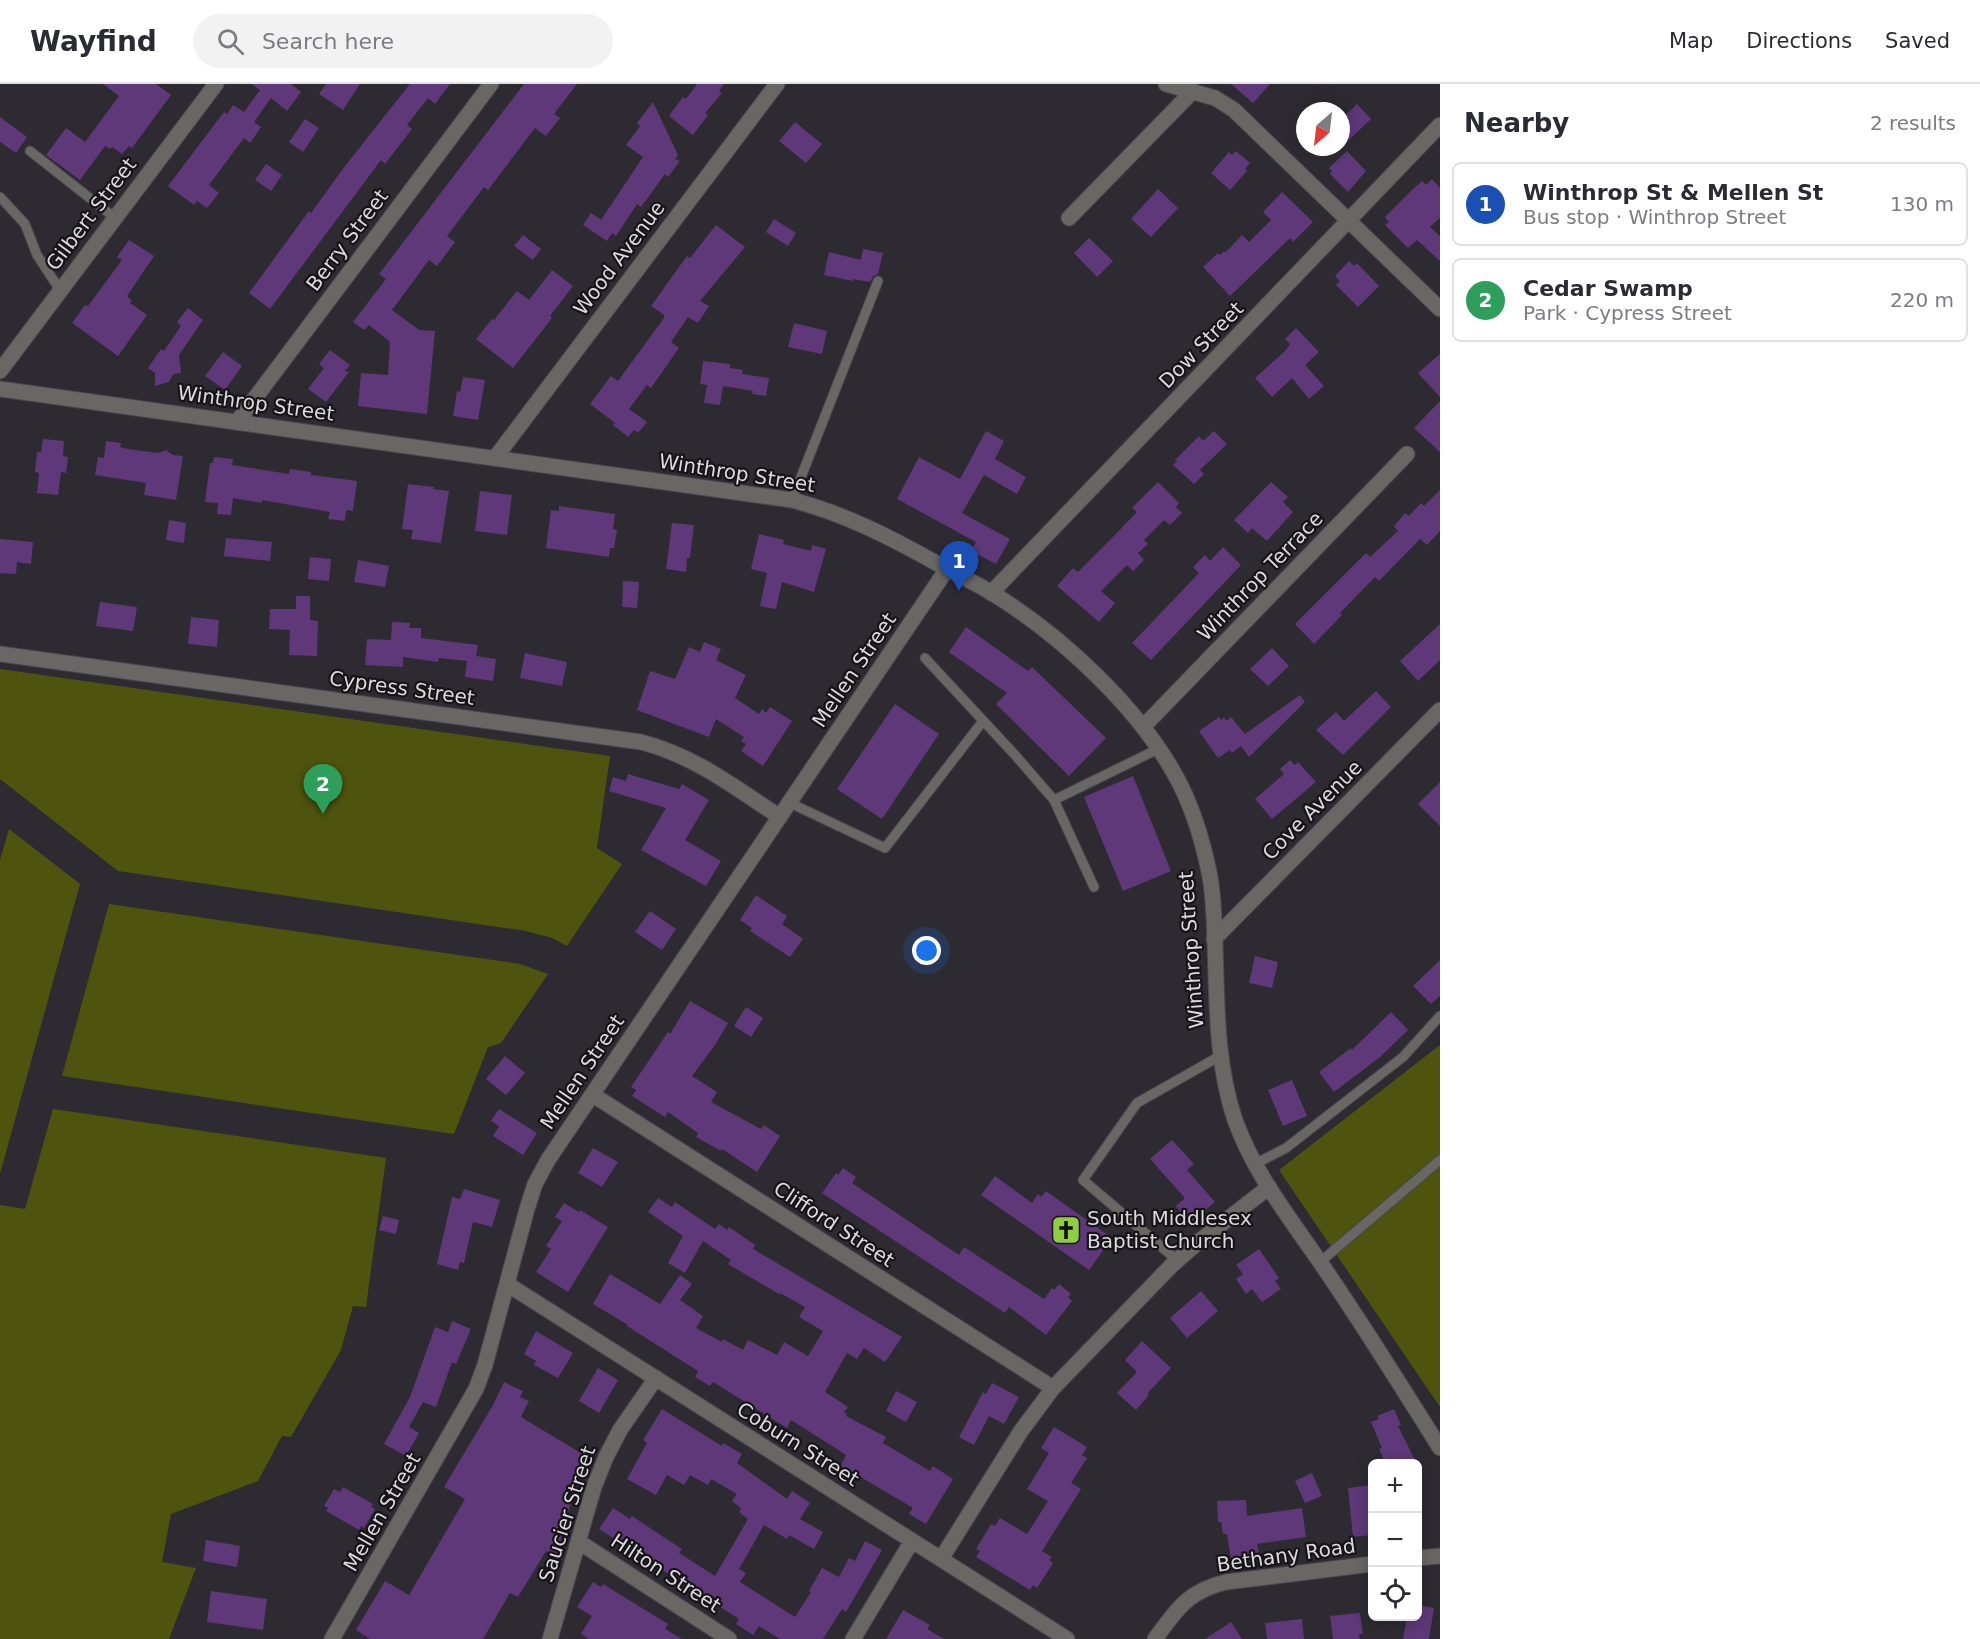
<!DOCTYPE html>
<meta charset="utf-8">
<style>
body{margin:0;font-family:"DejaVu Sans",sans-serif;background:#f2f2f3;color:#2b2b33}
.controls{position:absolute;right:18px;bottom:18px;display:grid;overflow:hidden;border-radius:9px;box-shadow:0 3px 15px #0003}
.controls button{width:54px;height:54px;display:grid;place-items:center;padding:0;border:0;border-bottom:2px solid #e1e1e2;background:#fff;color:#2b2b33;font:30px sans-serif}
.compass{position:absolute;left:1296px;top:18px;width:54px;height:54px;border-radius:50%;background:#fff;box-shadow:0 3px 15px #0003;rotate:208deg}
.you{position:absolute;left:927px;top:867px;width:21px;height:21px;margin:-15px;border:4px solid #fff;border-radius:50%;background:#1a73e8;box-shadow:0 0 0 9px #1a73e833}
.badge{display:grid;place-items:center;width:39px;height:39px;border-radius:50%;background:#58743a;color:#fff;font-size:20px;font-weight:700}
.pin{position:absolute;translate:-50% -50px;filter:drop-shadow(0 2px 3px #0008)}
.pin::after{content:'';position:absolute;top:32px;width:21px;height:18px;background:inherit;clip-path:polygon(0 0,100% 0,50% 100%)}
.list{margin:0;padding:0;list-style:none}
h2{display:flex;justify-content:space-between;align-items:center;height:78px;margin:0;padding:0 24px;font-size:26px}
h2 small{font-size:20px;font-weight:400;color:#7c7c81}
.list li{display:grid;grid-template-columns:39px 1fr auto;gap:18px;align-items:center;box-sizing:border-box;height:84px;margin:0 12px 12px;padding:0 12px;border:2px solid #e1e1e2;border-radius:9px}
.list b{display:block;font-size:22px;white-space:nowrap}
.list p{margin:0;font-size:20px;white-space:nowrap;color:#7c7c81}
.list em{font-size:20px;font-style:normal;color:#7c7c81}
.icon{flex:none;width:33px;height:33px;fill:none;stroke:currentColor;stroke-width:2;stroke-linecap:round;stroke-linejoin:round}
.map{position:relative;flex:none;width:1440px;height:1555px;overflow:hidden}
header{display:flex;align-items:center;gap:36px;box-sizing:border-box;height:84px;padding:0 30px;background:#fff;border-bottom:2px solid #e1e1e2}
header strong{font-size:28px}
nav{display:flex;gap:33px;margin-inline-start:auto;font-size:21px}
.search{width:420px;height:54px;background:#f2f2f3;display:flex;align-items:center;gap:15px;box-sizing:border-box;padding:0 21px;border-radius:33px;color:#7c7c81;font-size:22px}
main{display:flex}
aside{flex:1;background:#fff}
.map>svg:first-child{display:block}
.green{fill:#4e540e}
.building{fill:#5e3879}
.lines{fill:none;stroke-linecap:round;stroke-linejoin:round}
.service-casing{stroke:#4a464e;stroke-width:11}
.minor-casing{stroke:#4a464e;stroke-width:17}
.tertiary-casing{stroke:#4a464e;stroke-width:17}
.service{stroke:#686763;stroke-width:9}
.minor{stroke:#686763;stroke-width:15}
.tertiary{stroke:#686763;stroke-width:15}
.labels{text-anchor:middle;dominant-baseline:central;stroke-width:4.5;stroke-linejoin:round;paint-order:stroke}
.street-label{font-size:20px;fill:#dcdadf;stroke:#161417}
.poi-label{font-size:20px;fill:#dcdadf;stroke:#161417;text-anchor:start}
</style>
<header>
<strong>Wayfind</strong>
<div class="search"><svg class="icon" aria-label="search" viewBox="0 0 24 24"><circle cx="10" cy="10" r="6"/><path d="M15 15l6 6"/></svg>Search here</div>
<nav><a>Map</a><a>Directions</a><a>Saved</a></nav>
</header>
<main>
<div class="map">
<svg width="1440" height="1555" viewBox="0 0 1440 1555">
<rect width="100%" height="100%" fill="#2e2a32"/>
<!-- green -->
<path class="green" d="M0 585 610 672 597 764 622 780 567 862 552 854 526 847 118 787 0 695Z
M9 745 80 800 0 1090V776Z
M109 820 520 880 548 890 501 959 488 963 454 1050 62 992Z
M1440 961V1323L1279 1086Z
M53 1025 386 1074 366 1223 353 1222 341 1266 291 1353 282 1352 258 1397 171 1430 162 1478 196 1484 169 1555H0V1121L25 1125Z"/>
<!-- building -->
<path class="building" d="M103 0H156L171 11 132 64 129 62 122 70 112 63 110 65 105 62 80 96 46 71 66 44 85 58 119 12Z
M252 0H291L301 8 287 27 271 14 254 38 261 43 250 59 244 54 209 101 219 109 207 124 197 117 194 121 168 102 224 28 227 30 233 21 244 28 260 6Z
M326 0H360L343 26 319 10Z
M410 0H450L435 20 428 14 407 41 412 45 385 80 381 76 270 225 249 209 309 127 311 129 345 82Z
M524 0H577L554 30 560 34 546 52 535 44 488 106 484 103 447 152 455 158 437 182 429 176 392 226 419 246 435 247 427 330 358 322 361 289 388 291 390 258 369 241 364 246 353 238 386 195 379 190Z
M697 0H724L719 7 722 9 705 29 708 31 693 51 669 32 683 13 686 15Z
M1231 0H1270L1253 19Z
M653 18 678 71 675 75 680 77 668 93 665 90 641 123 637 120 616 152 612 149 607 157 583 141 591 129 601 136 643 73 626 61 640 42 637 39Z
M1357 20 1371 35 1349 56 1341 48V36Z
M0 33 27 53 16 69 0 58Z
M305 35 319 44 303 68 289 58Z
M795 38 822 60 806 79 779 57Z
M1236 67 1250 79 1245 85 1247 87 1230 106 1211 89 1229 68 1232 71Z
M1347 67 1366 87 1348 108 1330 90 1332 87 1329 84Z
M266 80 282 91 271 107 255 96Z
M1432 95 1440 104V134L1430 143 1440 152V177L1417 156 1408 164 1385 141 1389 138 1385 133 1411 107 1422 97 1426 101Z
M1158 105 1178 124 1151 153 1131 135Z
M1282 108 1313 138 1293 158 1290 154 1230 212 1203 183 1218 169 1220 171 1224 167 1225 169 1242 151 1249 158 1271 136 1263 128Z
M774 135 796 149 788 162 766 148Z
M716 141 745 163 700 217 709 222 698 239 688 233 671 258 679 264 651 304 647 301 629 325 647 338 638 349 634 346 628 353 613 341 615 339 590 320 611 292 618 297 664 234V231L651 222 687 172 690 174Z
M523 151 541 165 533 176 514 162Z
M1089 154 1113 177 1097 193 1074 169Z
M129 156 154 172 127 212 132 217 130 219 147 231 118 272 72 239 85 221 88 222 122 176 117 173Z
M863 165 883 169 878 190 873 192 870 198 853 195V197L824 191 829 168 861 176Z
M1349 177 1354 182 1357 179 1379 202 1358 223 1336 201 1340 197 1335 192Z
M552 186 573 202 550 232 552 234 513 284 476 255 492 235 494 236 517 207 529 216Z
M188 224 203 236 179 271 181 289 173 290 169 298 155 302V289L148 284 161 265 164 267 181 242 177 238Z
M794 239 827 247 822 270 788 263Z
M1296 244 1319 268 1305 281 1324 302 1309 315 1292 294 1272 313 1255 294 1285 267 1290 260 1285 255Z
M330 266 350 281 345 287 349 288 326 318 308 305 324 284 319 280Z
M223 268 242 282 225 306 205 292Z
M1440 270V313L1418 289Z
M703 277 730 280V284L743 286 742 290 769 294 766 312 752 310 753 307 723 302 720 321 704 319 707 301 700 300Z
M463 293 485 296 478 336 453 332 457 307 460 308Z
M1440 317V368L1414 344Z
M986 347 1004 357 995 375 1026 393 1017 410 984 391 962 429 1010 455 996 480 971 467 976 458 897 415 919 373 960 395Z
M1214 347 1227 360 1200 386 1204 390 1194 400 1173 381 1177 377 1175 376 1199 352 1203 357Z
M43 355 64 357 63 372 68 373 66 389 61 388 58 411 37 409 39 389 35 388 37 368H41Z
M106 357 121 359 120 363 128 365 158 369 166 366 173 371 183 372 176 416 144 411 146 399 95 391 98 373 104 374Z
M214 373 233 375 232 381 289 390 290 385 311 388V391L357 397 353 427 346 426 345 437 328 435 330 428 262 416V419L233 414 231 431 217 430 218 419 205 418 210 379H213Z
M1158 398 1179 419 1176 423 1182 429 1170 441 1164 436 1144 456 1148 460 1138 469 1144 476 1133 487 1127 481 1101 507 1115 519 1099 538 1057 502 1073 484 1078 488 1107 459 1137 428 1132 424Z
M1271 398 1288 413 1283 418 1293 428 1267 457 1252 444 1248 449 1234 436Z
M408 400 434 403 433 405 449 407 441 459 411 455 413 446 402 445Z
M1440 406V447L1427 461 1420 455 1379 497 1375 493 1340 529 1342 531 1314 560 1295 540 1366 469 1370 473 1398 447 1394 442 1405 429 1409 432 1421 419 1424 422Z
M480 407 512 411 507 451 475 447Z
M559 422 615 430 613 445 617 446 614 464H610L609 473 546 464 551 426 559 427Z
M169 436 186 439 184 459 166 456Z
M672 439 694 441 690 474H687L686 488 666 485Z
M759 450 784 456 783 460 811 467 812 461 826 465 814 508 782 498 776 525 760 522 767 489 751 485Z
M226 454 272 458 270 477 224 472Z
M0 455 33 458 31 480 17 478 16 490 0 489Z
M1223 463 1241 481 1151 576 1132 559 1199 489 1193 483 1205 471 1210 477Z
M310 473 331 475 329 497 308 495Z
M358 476 389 482 385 503 354 498Z
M623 497 639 498 637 524 622 523Z
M296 512H310V536L318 537 317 572 289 571 290 546 269 545 270 525H296Z
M100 518 137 523 133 547 96 542Z
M191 533 219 536 217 563 188 560Z
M392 538 410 539 409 544H421V554L478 561 476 572 496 575 493 597 465 593 467 577 439 574 438 578 403 573V583L365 581 367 555 391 556Z
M1440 540V576L1418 597 1400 577Z
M966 543 1028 587 1032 583 1106 654 1069 692 996 620 1007 609 949 568Z
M704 558 721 565 716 576 746 591 735 614 759 630 762 625 766 629 770 623 792 637 763 682 741 667 746 660 741 657 744 653 716 635 709 653 637 626 650 587 675 595 689 563 700 568Z
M1272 564 1289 582 1268 602 1250 585Z
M525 569 567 578 562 602 520 594Z
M1376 607 1391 623 1343 671 1316 646 1336 628 1344 637Z
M1300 611 1305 618 1249 673 1241 662 1232 669 1230 666 1218 674 1199 647 1219 633 1221 636 1224 633 1226 637 1231 633 1245 650Z
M895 620 939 650 882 735 837 705Z
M1290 676 1295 681 1298 678 1316 698 1272 735 1255 715 1284 690 1280 685Z
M628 690 679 705 682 700 709 716 685 756 721 777 706 802 641 766 666 724 609 707 613 693 626 697Z
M1133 692 1171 787 1123 807 1084 713Z
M1440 698V742L1418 720Z
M756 811 787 832 782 840 803 855 790 873 750 847 752 844 740 836Z
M650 827 676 845 662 866 635 848Z
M1255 872 1278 878 1272 904 1249 899Z
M1440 876V912L1431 920 1413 902Z
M690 917 728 939 715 961 692 992 717 1008 711 1018 761 1045 764 1041 780 1052 757 1088 722 1065 721 1067 696 1053 698 1049 668 1028 665 1033 632 1012 636 1006 631 1003 668 948 670 950Z
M746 923 763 934 751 953 734 942Z
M1391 928 1408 946 1380 973 1334 1008 1319 988 1351 964 1352 966Z
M505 972 525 989 506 1011 486 995Z
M1292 996 1307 1032 1283 1042 1268 1006Z
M499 1025 537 1049 523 1071 493 1052 499 1042 491 1037Z
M1172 1056 1194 1080 1187 1086 1215 1118 1190 1139 1176 1122 1185 1114 1150 1075Z
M593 1064 618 1078 602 1103 578 1089Z
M843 1084 856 1093 852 1099 959 1171 964 1163 1044 1215 1052 1204 1054 1206 1059 1200 1071 1210 1068 1213 1072 1217 1046 1251 1009 1223 1005 1229 822 1109 836 1089 838 1091Z
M995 1092 1032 1119 1038 1110 1041 1113 1046 1107 1112 1154 1089 1186 981 1111Z
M464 1105 500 1116 492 1143 473 1138 464 1179 460 1178 458 1186 437 1180 452 1113 460 1115Z
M658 1114 672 1123 675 1118 715 1145 719 1140 727 1146 729 1143 755 1161 753 1165 902 1253 885 1278 864 1264 857 1275 847 1269 825 1308 848 1323 844 1328 847 1330 846 1332 886 1353 883 1359 930 1387 933 1382 953 1395 926 1440 909 1430 913 1424 859 1392 857 1394 839 1385 846 1371 791 1336 787 1344 713 1298 710 1302 695 1293 698 1287 627 1242 628 1241 593 1220 610 1190 660 1220 680 1191 692 1200 680 1216 703 1232 696 1244 722 1258 723 1255 743 1266 748 1256 777 1271 784 1258 808 1272 823 1247 799 1233 805 1223 780 1209 779 1210 728 1180 731 1176 703 1157 685 1189 668 1179 683 1152 648 1128Z
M564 1119 579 1128 580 1126 608 1143 568 1208 536 1188 551 1165 546 1162 562 1137 555 1133Z
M383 1132 399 1136 396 1150 379 1146Z
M1259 1165 1279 1194 1275 1197 1281 1205 1262 1218 1252 1205 1246 1210 1236 1195 1243 1190 1236 1181Z
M1201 1207 1218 1227 1187 1254 1170 1234Z
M452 1237 471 1245 456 1280 452 1278 436 1323 423 1318 409 1343 419 1349 406 1372 384 1360 410 1313 435 1243 448 1248Z
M536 1247 573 1269 558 1294 534 1281 536 1277 524 1270Z
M1142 1257 1171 1284 1147 1310 1149 1311 1136 1326 1117 1309 1137 1288 1125 1276Z
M598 1284 618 1296 599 1329 579 1317Z
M504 1298 523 1307 520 1313 529 1317 521 1333 584 1371 556 1472 546 1467 518 1513 510 1509 483 1555H370L356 1546 385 1497 409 1511 465 1415 444 1403 493 1321Z
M992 1299 1019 1313 1004 1340 989 1332 974 1361 959 1353 983 1308 986 1310Z
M896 1307 917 1318 906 1338 886 1327Z
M662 1325 722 1362 723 1359 742 1370 737 1379 787 1415 792 1407 810 1419 800 1435 823 1448 814 1465 789 1451 787 1455 764 1441 739 1485 746 1489 740 1498 795 1533 811 1508 809 1507 822 1484 839 1493 849 1474 855 1477 865 1457 882 1466 846 1528 842 1525 823 1555H780L759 1542 753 1551 736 1540 739 1535 599 1445 613 1424 630 1435 632 1432 662 1452 682 1465 679 1469 715 1492 748 1435 739 1428 741 1424 732 1417 737 1410 711 1395 708 1401 690 1391 684 1401 667 1391 656 1411 627 1395 647 1359 643 1356Z
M1394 1325 1401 1341 1398 1342 1417 1380H1386L1379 1365 1382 1364 1371 1338 1379 1335 1377 1332Z
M1054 1343 1087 1363 1082 1371 1087 1374 1071 1399 1081 1405 1042 1467 1052 1473 1049 1476 1053 1479 1037 1504 1033 1501 1030 1506 976 1473 980 1467 976 1465 991 1440 995 1442 1000 1434 1027 1450 1048 1417 1027 1405 1049 1369 1041 1364Z
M1312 1389 1322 1412 1305 1419 1295 1397Z
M1372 1401V1451L1353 1453 1348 1404Z
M343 1403 373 1420 371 1423 375 1425 364 1444 361 1442 359 1446 326 1427 328 1424 324 1422 334 1405 340 1408Z
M1246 1416 1247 1432 1302 1424 1306 1453 1257 1460 1259 1469 1231 1475 1227 1450H1223L1221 1438H1218L1217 1417Z
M206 1456 240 1462 237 1483 203 1477Z
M593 1498 601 1503 603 1500 668 1540 665 1545 682 1555H589L581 1550 592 1532 577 1523Z
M211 1507 267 1515 263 1546 207 1538Z
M1418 1521 1434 1524 1429 1555H1403L1407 1533H1418Z
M903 1526 930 1541 927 1545 944 1555H886Z
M1360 1529 1363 1550H1359L1360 1555H1333L1330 1532Z
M1302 1535 1304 1555H1267L1265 1539Z
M1231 1538 1242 1555H1205Z"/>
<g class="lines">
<!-- service casing -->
<g class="service-casing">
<path id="service" d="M30 67 115 134
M0 113 25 140 37 171 60 206
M792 416 878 197
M925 574 1015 671 1054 716
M790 719 885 764 983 637
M1094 803 1054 716 1158 665
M1255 1080 1286 1064 1403 973 1440 932
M1177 1176 1083 1096 1137 1019 1220 972
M1320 1178 1440 1076"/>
</g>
<!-- minor casing -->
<g class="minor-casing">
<path id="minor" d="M1166 0 1215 14 1234 26 1440 225
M1069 134 1193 7
M0 287 216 0
M237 338 491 0
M495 374 777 0
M991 509 1440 41
M0 570 641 658C695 672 734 703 780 733
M1143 643 1407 370
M1214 855 1440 626
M593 1011 1053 1304
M507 1200 1067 1555
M579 1458 729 1555
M941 1475 1021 1347 1053 1304 1172 1181 1197 1159 1269 1103
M332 1555 476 1305 485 1281 527 1125 535 1100 548 1076 947 485
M550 1555 594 1403 606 1373 620 1346 656 1294
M853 1555 912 1457"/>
</g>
<!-- tertiary casing -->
<g class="tertiary-casing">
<path id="tertiary" d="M0 305 792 416C845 430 890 453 938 480 956 490 974 498 992 509 1062 552 1142 626 1180 700 1194 728 1204 762 1210 793 1214 815 1214 838 1215 860 1217 920 1216 980 1235 1036 1254 1089 1289 1133 1320 1178 1362 1239 1401 1302 1440 1364
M1418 1474 1440 1472
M1155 1555C1177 1525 1188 1507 1226 1498L1372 1480"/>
</g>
<!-- service -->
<use href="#service" class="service"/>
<!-- minor -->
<use href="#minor" class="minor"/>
<!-- tertiary -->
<use href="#tertiary" class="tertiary"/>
</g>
<!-- icons -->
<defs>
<g id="church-square" transform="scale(1.5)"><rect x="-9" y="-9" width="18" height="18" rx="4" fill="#8fcd42" stroke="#161417"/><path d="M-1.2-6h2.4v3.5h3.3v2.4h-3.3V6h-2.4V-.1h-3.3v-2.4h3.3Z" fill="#111"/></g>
</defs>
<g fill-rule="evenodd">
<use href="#church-square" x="1066" y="1146"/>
</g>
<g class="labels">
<!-- street labels -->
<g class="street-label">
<text transform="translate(91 130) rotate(-53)">Gilbert Street</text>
<text transform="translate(347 156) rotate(-53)">Berry Street</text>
<text transform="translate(619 174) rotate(-53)">Wood Avenue</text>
<text transform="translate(1201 261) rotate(-46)">Dow Street</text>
<text transform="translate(256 319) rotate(8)">Winthrop Street</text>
<text transform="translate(737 389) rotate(9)">Winthrop Street</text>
<text transform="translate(1260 492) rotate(-46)">Winthrop Terrace</text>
<text transform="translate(854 586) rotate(-56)">Mellen Street</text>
<text transform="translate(402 604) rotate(8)">Cypress Street</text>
<text transform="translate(1312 726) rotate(-45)">Cove Avenue</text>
<text transform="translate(1191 866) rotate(-94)">Winthrop Street</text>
<text transform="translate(582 988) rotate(-56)">Mellen Street</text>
<text transform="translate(834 1140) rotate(33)">Clifford Street</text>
<text transform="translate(798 1360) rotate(32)">Coburn Street</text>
<text transform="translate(382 1428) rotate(-60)">Mellen Street</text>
<text transform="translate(567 1430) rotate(-72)">Saucier Street</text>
<text transform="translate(1286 1471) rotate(-8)">Bethany Road</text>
<text transform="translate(666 1489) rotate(33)">Hilton Street</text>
</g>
<!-- poi labels -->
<g class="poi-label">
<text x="1087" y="1134">South Middlesex<tspan x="1087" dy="23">Baptist Church</tspan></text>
</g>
</g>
</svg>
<div class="controls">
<button>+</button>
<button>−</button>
<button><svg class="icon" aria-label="locate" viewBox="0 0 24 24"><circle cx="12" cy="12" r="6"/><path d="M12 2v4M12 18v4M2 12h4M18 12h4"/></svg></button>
</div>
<svg class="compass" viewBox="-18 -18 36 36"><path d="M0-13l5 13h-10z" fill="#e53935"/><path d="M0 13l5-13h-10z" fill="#7c7c81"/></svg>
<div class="you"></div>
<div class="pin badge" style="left:959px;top:507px;background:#1a4fb4">1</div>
<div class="pin badge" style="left:323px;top:730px;background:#2e9e5b">2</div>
</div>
<aside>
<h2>Nearby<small>2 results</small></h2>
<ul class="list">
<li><span class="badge" style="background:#1a4fb4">1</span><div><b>Winthrop St &amp; Mellen St</b><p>Bus stop · Winthrop Street</p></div><em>130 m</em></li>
<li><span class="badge" style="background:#2e9e5b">2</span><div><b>Cedar Swamp</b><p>Park · Cypress Street</p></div><em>220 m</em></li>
</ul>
</aside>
</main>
